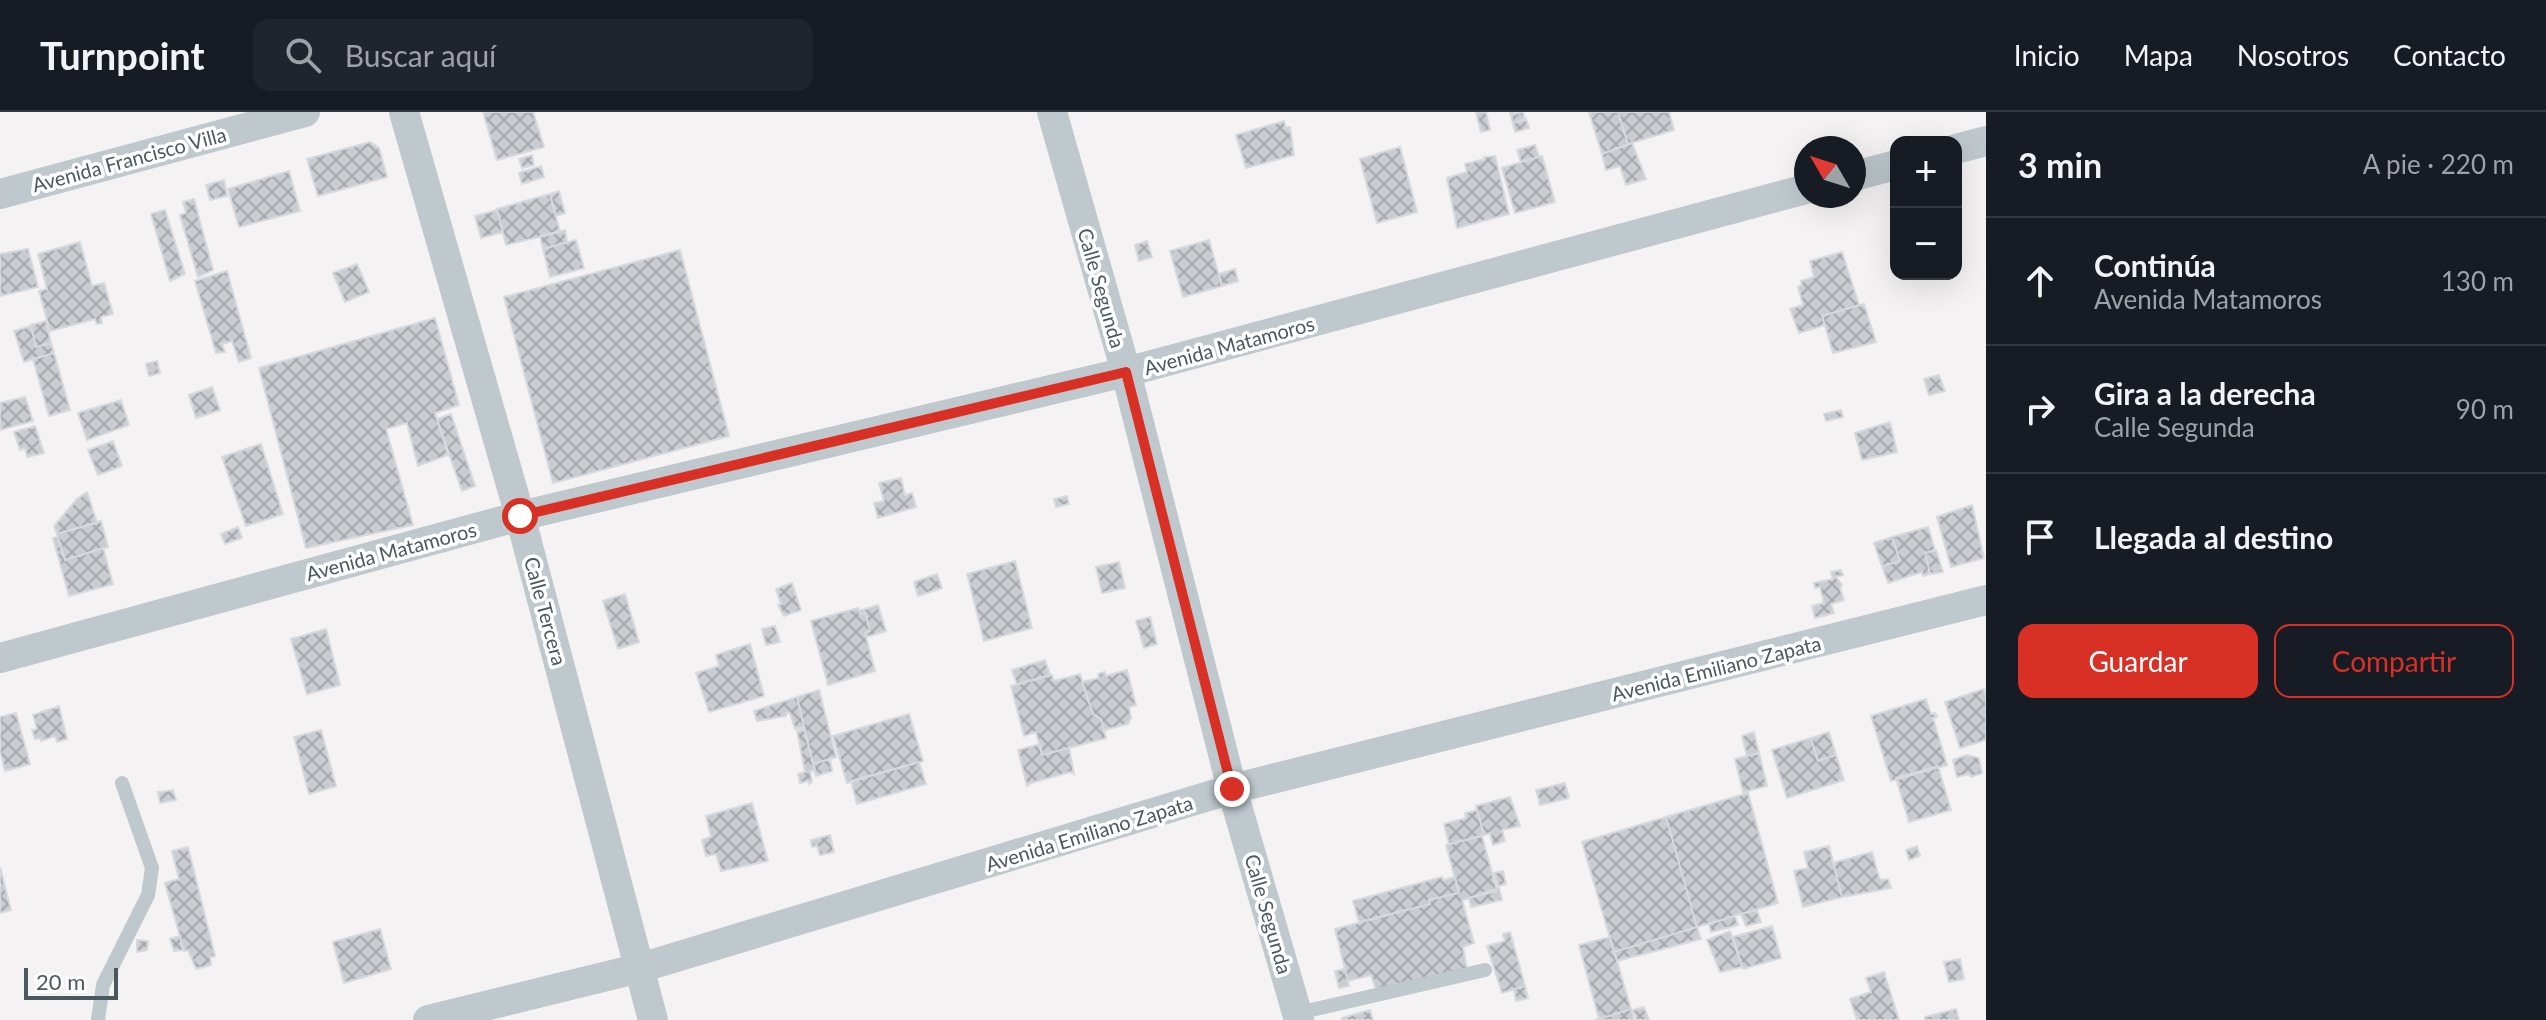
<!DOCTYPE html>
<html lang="es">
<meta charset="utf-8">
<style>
body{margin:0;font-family:Lato,sans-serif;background:#20242c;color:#f1f3f6}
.controls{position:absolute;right:24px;top:24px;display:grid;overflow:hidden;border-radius:16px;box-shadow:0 8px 32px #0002}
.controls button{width:72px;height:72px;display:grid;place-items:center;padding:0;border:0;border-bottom:2px solid #363941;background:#171b24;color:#f1f3f6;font:40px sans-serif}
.compass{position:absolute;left:1794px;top:24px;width:72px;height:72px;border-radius:50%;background:#171b24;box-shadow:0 8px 32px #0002;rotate:309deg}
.scale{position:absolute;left:24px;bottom:20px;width:94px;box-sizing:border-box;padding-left:8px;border:4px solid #4a585f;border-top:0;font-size:22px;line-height:28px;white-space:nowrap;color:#4a585f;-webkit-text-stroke:6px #fff;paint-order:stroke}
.stop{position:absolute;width:24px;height:24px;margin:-18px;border:6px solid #d93025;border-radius:50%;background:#fff}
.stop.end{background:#d93025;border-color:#fff;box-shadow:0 2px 8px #0008}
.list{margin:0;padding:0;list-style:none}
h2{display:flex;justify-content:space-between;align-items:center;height:104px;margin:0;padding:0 32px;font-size:34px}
h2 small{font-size:26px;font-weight:400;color:#9ea1a6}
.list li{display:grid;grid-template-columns:52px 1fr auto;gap:24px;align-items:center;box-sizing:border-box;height:128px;padding:0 32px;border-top:2px solid #363941}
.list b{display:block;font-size:30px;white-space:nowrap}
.list p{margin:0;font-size:26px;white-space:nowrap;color:#9ea1a6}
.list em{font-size:26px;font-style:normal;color:#9ea1a6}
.actions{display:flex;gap:16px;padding:24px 32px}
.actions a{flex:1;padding:18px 0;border:2px solid #d93025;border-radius:16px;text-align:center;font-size:28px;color:#d93025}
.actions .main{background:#d93025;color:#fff}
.icon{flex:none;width:44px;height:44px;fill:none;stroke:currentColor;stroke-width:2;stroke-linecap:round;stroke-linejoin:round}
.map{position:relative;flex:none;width:1986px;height:908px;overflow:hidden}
header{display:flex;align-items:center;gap:48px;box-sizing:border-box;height:112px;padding:0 40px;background:#171b24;border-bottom:2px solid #363941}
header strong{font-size:38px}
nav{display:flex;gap:44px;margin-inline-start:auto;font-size:28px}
.search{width:560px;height:72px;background:#20242c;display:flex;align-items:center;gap:20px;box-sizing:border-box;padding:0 28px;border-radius:16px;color:#9ea1a6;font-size:30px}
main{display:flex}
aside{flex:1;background:#171b24}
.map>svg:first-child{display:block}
.building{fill:url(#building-cross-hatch);stroke:#d6d9dd;stroke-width:2}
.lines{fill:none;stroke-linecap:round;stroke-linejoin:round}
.lane{stroke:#bec8cd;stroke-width:14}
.street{stroke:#bec8cd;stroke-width:30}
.route{stroke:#d93025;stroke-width:10}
.labels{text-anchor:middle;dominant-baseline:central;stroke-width:7;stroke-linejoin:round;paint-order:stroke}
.street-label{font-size:20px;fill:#4a585f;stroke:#fff}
</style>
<header>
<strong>Turnpoint</strong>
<div class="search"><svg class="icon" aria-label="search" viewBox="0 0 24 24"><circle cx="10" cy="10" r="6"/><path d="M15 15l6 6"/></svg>Buscar aquí</div>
<nav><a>Inicio</a><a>Mapa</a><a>Nosotros</a><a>Contacto</a></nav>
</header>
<main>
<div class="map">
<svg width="1986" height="908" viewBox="0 0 1986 908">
<defs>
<pattern id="building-cross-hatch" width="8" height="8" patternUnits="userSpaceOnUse" patternTransform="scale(2)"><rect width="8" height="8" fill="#c9cdd1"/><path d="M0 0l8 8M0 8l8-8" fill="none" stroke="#a5a9ad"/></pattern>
</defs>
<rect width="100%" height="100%" fill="#f4f2f2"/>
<!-- building -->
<path class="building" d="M483 0H533L544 35 497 48Z
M1476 0H1486L1490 18 1481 20Z
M1513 0 1514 2 1523 0 1525 8 1513 11 1510 1Z
M1589 0H1618L1628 32 1602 42Z
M1618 0H1669L1674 18 1628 32Z
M1526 7 1529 16 1515 20 1513 11Z
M1284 9 1286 16 1290 15 1294 43 1246 56 1236 23Z
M370 30 379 36 387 65 318 84 307 47Z
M1632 31 1646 67 1626 73 1620 54 1606 58 1602 42Z
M1535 33 1539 45 1521 50 1517 38Z
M1400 35 1417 100 1377 111 1360 47Z
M532 43 534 53 522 56 519 47Z
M1495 44 1509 102 1457 116 1447 66 1467 60 1465 52 1485 47 1484 45Z
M1542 44 1555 90 1515 101 1502 56Z
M541 54 544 65 522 72 519 61Z
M289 59 300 99 239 115 228 77Z
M224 68 227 84 210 88 206 73Z
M559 79 565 101 556 104 550 82Z
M550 82 560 120 506 133 497 97Z
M194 87 213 158 198 165 180 103 186 101 183 90Z
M165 98 185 162 170 169 151 102Z
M497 98 503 120 481 126 475 104Z
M565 118 567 130 543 137 540 124Z
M576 128 584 156 550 165 543 137Z
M1209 128 1222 174 1183 185 1170 139Z
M1147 129 1152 145 1139 149 1135 133Z
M80 130 92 174 104 171 113 202 101 205 102 211 97 212 95 207 50 219 39 179 47 177 38 142Z
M28 137 38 175 0 184V142Z
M680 138 729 324 553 371 504 185Z
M1842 140 1859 193 1822 204 1825 213 1799 221 1790 197 1803 193 1798 175 1802 173 1801 169 1814 165 1810 149Z
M357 152 369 180 345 190 333 161Z
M1235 157 1238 169 1222 174 1219 162Z
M227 159 251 246 239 250 232 229 222 232 225 240 216 241 195 169Z
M1864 192 1876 230 1833 241 1822 204Z
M435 206 459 293 435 301 448 343 418 354 407 311 386 317 413 413 306 436 259 256Z
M46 209 51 231 36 235 31 213Z
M31 214 36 235 51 231 54 241 24 250 14 219Z
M54 241 70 298 49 304 33 247Z
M157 249 160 261 149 264 146 252Z
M1939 263 1945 279 1929 283 1924 267Z
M212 275 220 298 196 306 189 283Z
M25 285 33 309 0 318V291Z
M121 288 129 313 87 328 78 301Z
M1841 298 1843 305 1826 309 1824 302Z
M451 302 475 374 462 379 437 307Z
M1890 310 1897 340 1862 348 1855 321Z
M35 314 44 341 27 345 25 336 20 338 14 320Z
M113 329 122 354 98 363 88 338Z
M261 332 283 402 246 414 222 345Z
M901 366 905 383 912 381 916 395 878 406 874 391 884 389 879 371Z
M87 380 97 411 57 422 65 448 103 436 113 472 69 484 53 426 58 425 54 414 77 387Z
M1067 384 1069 392 1056 395 1054 387Z
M1972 393 1984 446 1951 455 1937 405Z
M101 409 108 435 65 448 57 422Z
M238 415 242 426 225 432 221 422Z
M1928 415 1935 438 1925 441 1930 462 1923 464 1922 460 1888 471 1882 454 1900 449 1892 425Z
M1892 425 1900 449 1882 454 1874 431Z
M1936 438 1943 460 1930 462 1925 441Z
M1015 449 1032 516 984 529 967 462Z
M1119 450 1125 476 1102 481 1096 455Z
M1841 458 1843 463 1836 465 1842 473 1840 476 1844 488 1831 492 1834 501 1815 506 1812 494 1824 491 1820 475 1815 476 1814 471 1833 467 1831 460Z
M937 462 942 476 918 484 914 470Z
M792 471 801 498 784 504 778 493 781 492 776 477Z
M625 482 639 530 618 537 603 489Z
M878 493 886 519 866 525 865 521 870 519 865 500 860 502 859 499Z
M858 496 860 502 865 500 870 519 865 521 875 559 828 573 811 509Z
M1150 505 1157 532 1144 536 1136 509Z
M775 514 780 530 766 533 762 517Z
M326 517 340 573 307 582 291 527Z
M750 532 764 584 709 600 696 561 719 554 716 543Z
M1045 548 1050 563 1017 572 1012 558Z
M1127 558 1136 593 1129 595 1131 606 1128 612 1104 618 1101 607 1093 602 1082 570 1099 566 1098 562 1105 560 1106 564Z
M1080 562 1093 602 1101 607 1106 626 1042 643 1036 620 1024 624 1011 574 1052 563 1054 569Z
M1984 577 1986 585V628L1960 636 1945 590Z
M819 578 836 645 813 652 797 585Z
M797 585 804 615 795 617 790 601H786V604L757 609 754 599Z
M1926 587 1931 602 1935 601 1937 605 1933 606 1947 653 1891 669 1871 604Z
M59 594 67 627 57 630 55 624 41 629 40 626 35 627 32 618 37 617 33 603Z
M16 601 30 652 5 659 0 639V605Z
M909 602 923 649 847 671 833 624Z
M804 617 815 658 810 659 812 670 809 672 808 669 800 671 798 662 805 660 797 619Z
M321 618 336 674 309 682 294 625Z
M1754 620 1759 641 1747 644 1742 624Z
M1829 620 1836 643 1818 649 1811 626Z
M1811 626 1818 649 1836 643 1844 668 1787 686 1772 638Z
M1040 632 1042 643 1069 636 1074 662 1070 660 1031 671 1027 674 1018 638Z
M1759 641 1767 674 1743 680 1735 647Z
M1967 643 1979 646 1982 661 1971 665 1969 662 1957 665 1953 648Z
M830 647 832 659 816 664 813 652Z
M919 650 926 672 857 692 851 669Z
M1938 654 1951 698 1909 710 1896 666Z
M1565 671 1569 686 1540 693 1536 678Z
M173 678 176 688 160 691 158 680Z
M1748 681 1778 791 1697 815 1666 705Z
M1510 685 1520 714 1502 718 1505 729 1493 733 1490 721 1484 723 1476 694Z
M752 691 768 749 721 759 716 742 706 744 702 728 711 725 706 704Z
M1477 698 1484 723 1449 732 1444 712 1466 706 1465 701Z
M1666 705 1697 815 1614 840 1582 730Z
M830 723 834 740 820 743 817 734 812 735 811 728Z
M1482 724 1497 779 1462 788 1474 831 1463 835 1467 857 1377 881 1371 863 1348 869 1335 817 1430 792 1429 788 1459 781 1446 733Z
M1829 734 1842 785 1803 795 1794 759 1808 756 1804 740Z
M1917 734 1920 744 1909 748 1906 738Z
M188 735 215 844 210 845 211 853 196 857 188 838 184 839 165 771 179 767 172 739Z
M1872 740 1879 765 1881 768 1888 767 1891 776 1842 785 1833 751Z
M0 755 11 798 0 801Z
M1503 759 1506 772 1498 774 1494 761Z
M1442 765 1443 768 1455 765 1459 781 1429 788 1430 792 1359 810 1353 789Z
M1499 776 1502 788 1471 795 1469 786Z
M1757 798 1761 810 1746 814 1741 802Z
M1735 804 1738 813 1711 820 1709 812Z
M1772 814 1781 846 1743 857 1733 825Z
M1697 815 1701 827 1617 849 1614 840Z
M380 817 391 857 344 871 333 830Z
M1730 819 1742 855 1720 860 1707 828Z
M1510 820 1525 874 1502 881 1487 834 1505 829 1503 822Z
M180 824 183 838 174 839 170 827Z
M1610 825 1631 897 1599 907 1579 833Z
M137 828 148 829 147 838 137 840Z
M1960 847 1964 867 1949 870 1944 850Z
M1345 857 1349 874 1339 876 1335 859Z
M1884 860 1899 908H1857L1850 887 1871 880 1866 866Z
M1525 874 1528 886 1516 889 1514 877Z
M1644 895 1649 908H1637L1633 898Z
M1631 897 1634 908H1595L1599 907Z
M1956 897 1959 908H1925V905Z
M1370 898 1373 908H1342V906Z"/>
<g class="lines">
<!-- lane -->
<path class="lane" d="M1298 901 1485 858
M98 908 103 873 148 783 152 756 122 671"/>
<!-- street -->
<path class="street" d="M404 0 520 404 653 908
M1052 0 1126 260 1232 677 1299 908
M1956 37 1986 29
M1854 64 1896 53
M0 82 305 0
M0 546 520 404 1126 260 1806 77
M428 908 640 856 1232 677 1986 488"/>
</g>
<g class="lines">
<!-- route -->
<path class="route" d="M520 404 1126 260 1232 677"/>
</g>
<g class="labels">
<!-- street labels -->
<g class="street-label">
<text transform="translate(129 47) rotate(-15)">Avenida Francisco Villa</text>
<text transform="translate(1102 176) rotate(74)">Calle Segunda</text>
<text transform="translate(1229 233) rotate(-15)">Avenida Matamoros</text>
<text transform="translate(391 439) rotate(-15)">Avenida Matamoros</text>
<text transform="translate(546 499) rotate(75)">Calle Tercera</text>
<text transform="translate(1716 556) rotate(-14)">Avenida Emiliano Zapata</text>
<text transform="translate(1089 721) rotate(-17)">Avenida Emiliano Zapata</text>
<text transform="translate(1269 802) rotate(74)">Calle Segunda</text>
</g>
</g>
</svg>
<div class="controls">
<button>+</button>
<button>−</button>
</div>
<svg class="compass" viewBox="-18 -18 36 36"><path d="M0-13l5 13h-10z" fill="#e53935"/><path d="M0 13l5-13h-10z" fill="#9ea1a6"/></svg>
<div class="scale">20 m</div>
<div class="stop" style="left:520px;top:404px"></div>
<div class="stop end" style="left:1232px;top:677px"></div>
</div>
<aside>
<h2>3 min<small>A pie · 220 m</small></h2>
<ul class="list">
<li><svg class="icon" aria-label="ahead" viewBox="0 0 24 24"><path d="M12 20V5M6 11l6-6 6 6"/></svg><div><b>Continúa</b><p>Avenida Matamoros</p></div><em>130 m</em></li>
<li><svg class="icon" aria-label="right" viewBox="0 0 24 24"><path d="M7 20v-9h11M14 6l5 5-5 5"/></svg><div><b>Gira a la derecha</b><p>Calle Segunda</p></div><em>90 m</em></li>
<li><svg class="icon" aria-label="arrive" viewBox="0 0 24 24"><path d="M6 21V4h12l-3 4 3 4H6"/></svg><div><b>Llegada al destino</b></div></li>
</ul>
<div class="actions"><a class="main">Guardar</a><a>Compartir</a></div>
</aside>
</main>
